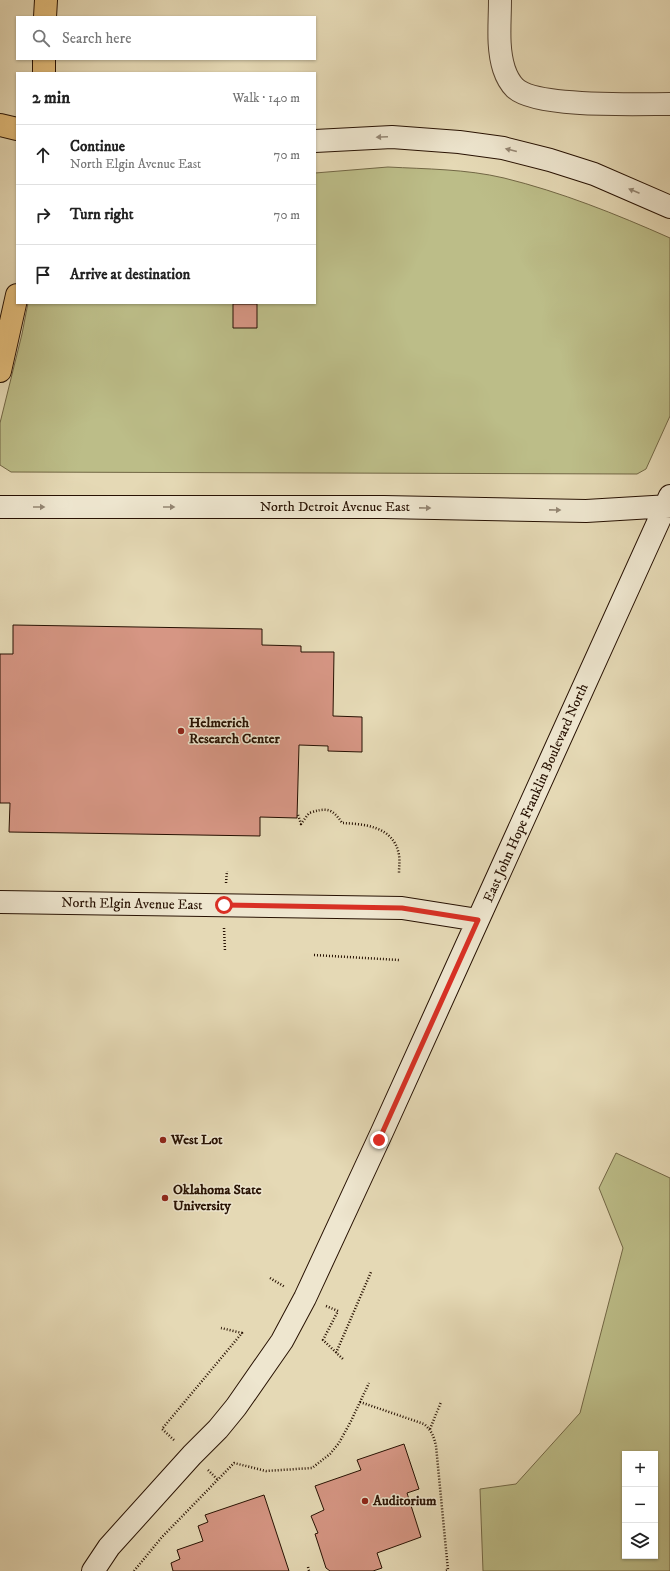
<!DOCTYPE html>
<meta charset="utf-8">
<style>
body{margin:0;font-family:"IM FELL DW Pica",serif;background:#f6f6f6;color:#222}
.controls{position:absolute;right:12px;bottom:12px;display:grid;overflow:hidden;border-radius:0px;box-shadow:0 1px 3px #0004}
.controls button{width:36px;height:36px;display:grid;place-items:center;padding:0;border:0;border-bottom:1px solid #e0e0e0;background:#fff;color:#222;font:20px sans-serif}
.stop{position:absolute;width:12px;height:12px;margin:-9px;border:3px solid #d93025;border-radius:50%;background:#fff}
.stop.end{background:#d93025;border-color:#fff;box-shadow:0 1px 4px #0008}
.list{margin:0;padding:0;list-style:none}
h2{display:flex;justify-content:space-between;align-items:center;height:52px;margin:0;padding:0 16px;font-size:17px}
h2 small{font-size:13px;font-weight:400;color:#767676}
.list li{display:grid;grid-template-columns:26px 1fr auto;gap:12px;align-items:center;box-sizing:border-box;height:60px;padding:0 16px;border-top:1px solid #e0e0e0}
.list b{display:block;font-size:15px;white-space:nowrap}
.list p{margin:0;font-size:13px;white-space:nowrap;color:#767676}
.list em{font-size:13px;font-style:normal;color:#767676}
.icon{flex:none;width:22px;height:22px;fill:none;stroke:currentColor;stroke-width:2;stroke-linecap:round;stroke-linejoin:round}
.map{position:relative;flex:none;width:670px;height:1571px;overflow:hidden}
.search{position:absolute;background:#fff;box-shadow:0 1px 3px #0004;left:16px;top:16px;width:300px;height:44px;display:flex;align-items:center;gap:10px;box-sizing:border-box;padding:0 14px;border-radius:0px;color:#767676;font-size:15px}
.panel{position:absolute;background:#fff;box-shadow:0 1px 3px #0004;left:16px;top:72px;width:300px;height:232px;border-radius:0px}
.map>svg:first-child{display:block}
.green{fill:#bcbd88;stroke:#726745;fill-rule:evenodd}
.building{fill:#d69684;stroke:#271102}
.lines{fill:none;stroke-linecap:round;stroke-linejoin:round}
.street-casing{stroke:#56432f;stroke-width:24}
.secondary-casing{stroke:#271102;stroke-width:24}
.primary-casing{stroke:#271102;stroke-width:24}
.highway-casing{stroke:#271102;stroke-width:24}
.path{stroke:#271102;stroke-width:2.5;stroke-dasharray:1 2;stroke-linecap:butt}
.street{stroke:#eee6cf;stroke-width:22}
.secondary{stroke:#eee6cf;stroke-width:22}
.primary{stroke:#e2bc7a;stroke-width:22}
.highway{stroke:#e2bc7a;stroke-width:22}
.oneway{fill:#948673}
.route{stroke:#d93025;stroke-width:5}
.poi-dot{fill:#8f2418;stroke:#eee6cf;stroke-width:1.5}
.labels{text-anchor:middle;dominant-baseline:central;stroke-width:3;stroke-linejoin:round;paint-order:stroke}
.street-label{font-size:14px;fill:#271102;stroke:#eee6cf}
.poi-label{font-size:14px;font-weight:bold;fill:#271102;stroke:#eee6cf;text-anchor:start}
</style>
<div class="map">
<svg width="670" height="1571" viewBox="0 0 670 1571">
<rect width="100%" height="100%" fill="#e5d9b5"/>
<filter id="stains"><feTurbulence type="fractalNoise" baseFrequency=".005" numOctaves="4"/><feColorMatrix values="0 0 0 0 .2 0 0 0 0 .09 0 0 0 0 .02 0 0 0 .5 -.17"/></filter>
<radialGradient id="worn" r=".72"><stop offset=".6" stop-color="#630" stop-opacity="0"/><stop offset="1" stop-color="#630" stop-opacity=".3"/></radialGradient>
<!-- green -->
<path class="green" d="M388 167C426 169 466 169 504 178 561 192 616 214 670 238V416L646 469 637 474 11 472 0 465V423L22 334 28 303H315V173Z
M616 1153 670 1178V1571H483L480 1489 516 1484 580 1413 623 1248 599 1188ZM625 1454H655V1556H625Z"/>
<!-- building -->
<path class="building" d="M233 304H257V328H233Z
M13 625 262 629V645L301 646V652H334L333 716 362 717V752L328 751V746L299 745 297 818 260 817V836L9 832 10 803H0V654H13Z
M404 1444 419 1489 407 1493 421 1537 377 1553 382 1568 373 1571H330L326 1568 315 1534 318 1533 311 1516 324 1510 315 1486 361 1470 357 1460Z
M264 1495 289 1571H173L171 1563 180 1559 177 1550 203 1541 198 1526 208 1522 205 1515Z"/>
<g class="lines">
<!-- street casing -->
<g class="street-casing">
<path id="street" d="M500 0C500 23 497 47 504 69 506 75 510 83 515 88 536 108 638 104 670 104"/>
</g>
<!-- secondary casing -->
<g class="secondary-casing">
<path id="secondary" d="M315 141 392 137 459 142 503 148 550 160 594 174 670 207
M0 507H384L586 511 670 506
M0 902 402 908 478 920
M93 1571 109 1547 192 1455 218 1429 236 1407 282 1341 305 1298 382 1132 670 496"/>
</g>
<!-- primary casing -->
<g class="primary-casing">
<path id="primary" d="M0 125 17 129"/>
</g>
<!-- highway casing -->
<g class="highway-casing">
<path id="highway" d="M45 17 46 0
M44 73V59
M0 371 17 295"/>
</g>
<!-- path -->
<path class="path" d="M298 815 301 824 309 813C325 808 332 807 342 823 364 824 394 826 399 855 400 861 399 867 399 873
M226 883 227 871
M224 928 225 951
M314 955 399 960
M270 1278 285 1287
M326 1306 338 1311 323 1340 344 1360
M336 1353 371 1272
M360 1402 424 1424C432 1431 434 1437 436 1446L448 1570 445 1571
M430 1429 441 1402
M174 1440 162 1429 242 1333 221 1328
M208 1470 217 1479
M308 1567 309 1571
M134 1571 162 1537 234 1463 266 1471 312 1468 330 1454 339 1443 351 1421 369 1383"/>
<!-- street -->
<use href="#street" class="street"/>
<!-- secondary -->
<use href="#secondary" class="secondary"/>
<!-- primary -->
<use href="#primary" class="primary"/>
<!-- highway -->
<use href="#highway" class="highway"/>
</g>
<!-- one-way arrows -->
<defs><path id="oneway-solid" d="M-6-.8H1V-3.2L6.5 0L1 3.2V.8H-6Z"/></defs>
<g class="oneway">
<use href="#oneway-solid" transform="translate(382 137) rotate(177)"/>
<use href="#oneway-solid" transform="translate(511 150) rotate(-166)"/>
<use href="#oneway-solid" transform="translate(634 191) rotate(-157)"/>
<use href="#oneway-solid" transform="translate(39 507)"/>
<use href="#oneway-solid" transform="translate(169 507)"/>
<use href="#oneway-solid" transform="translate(425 508) rotate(1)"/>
<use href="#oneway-solid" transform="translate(555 510) rotate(1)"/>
</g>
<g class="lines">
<!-- route -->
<path class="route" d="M224 905 402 908 478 920 379 1140"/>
</g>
<!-- markers -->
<g class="poi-dot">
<circle cx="181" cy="731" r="4"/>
<circle cx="163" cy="1140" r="4"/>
<circle cx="165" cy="1198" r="4"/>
<circle cx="365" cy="1501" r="4"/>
</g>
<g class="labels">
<!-- street labels -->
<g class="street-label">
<text x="335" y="507">North Detroit Avenue East</text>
<text transform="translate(536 793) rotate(-66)">East John Hope Franklin Boulevard North</text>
<text transform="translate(132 904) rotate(1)">North Elgin Avenue East</text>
</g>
<!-- poi labels -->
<g class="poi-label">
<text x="189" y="723">Helmerich<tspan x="189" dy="16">Research Center</tspan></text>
<text x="171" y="1140">West Lot</text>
<text x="173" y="1190">Oklahoma State<tspan x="173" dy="16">University</tspan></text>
<text x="373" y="1501">Auditorium</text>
</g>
</g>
<rect width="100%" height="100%" filter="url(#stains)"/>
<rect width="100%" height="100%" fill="url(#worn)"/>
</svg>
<div class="controls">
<button>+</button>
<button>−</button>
<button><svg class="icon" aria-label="layers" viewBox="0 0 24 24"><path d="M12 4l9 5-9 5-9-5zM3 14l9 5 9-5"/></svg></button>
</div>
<div class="stop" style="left:224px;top:905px"></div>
<div class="stop end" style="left:379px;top:1140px"></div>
<div class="search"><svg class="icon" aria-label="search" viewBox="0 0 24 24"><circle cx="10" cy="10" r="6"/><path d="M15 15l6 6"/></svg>Search here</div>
<section class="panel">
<h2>2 min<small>Walk · 140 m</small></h2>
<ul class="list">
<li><svg class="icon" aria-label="ahead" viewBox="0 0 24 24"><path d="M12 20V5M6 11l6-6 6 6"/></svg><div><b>Continue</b><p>North Elgin Avenue East</p></div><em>70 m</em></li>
<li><svg class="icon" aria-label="right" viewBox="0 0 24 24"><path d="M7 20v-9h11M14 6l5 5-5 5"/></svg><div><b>Turn right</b></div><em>70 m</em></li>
<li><svg class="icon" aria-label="arrive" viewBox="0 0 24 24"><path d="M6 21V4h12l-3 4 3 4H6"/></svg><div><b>Arrive at destination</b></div></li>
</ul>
</section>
</div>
